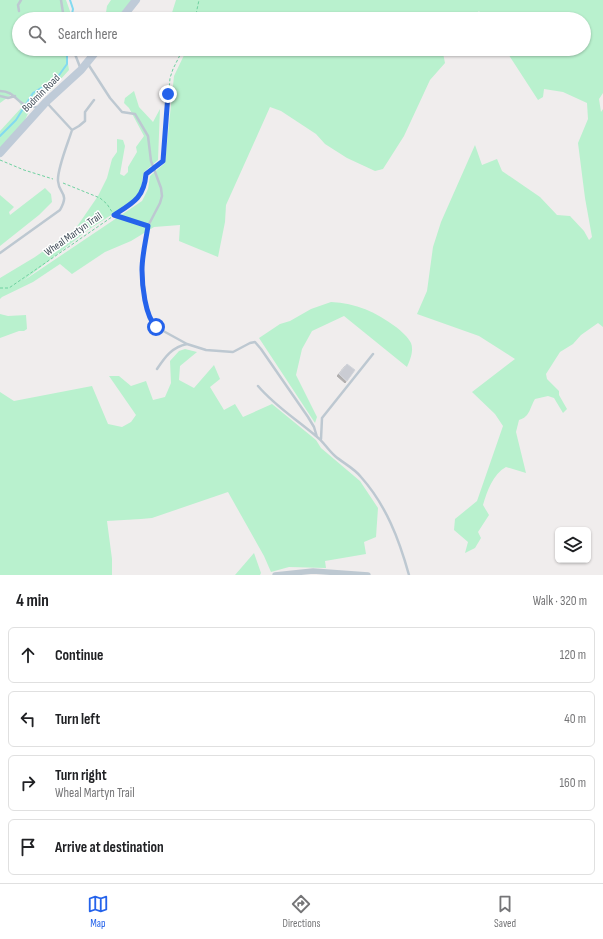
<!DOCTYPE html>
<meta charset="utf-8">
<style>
body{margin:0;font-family:"Sofia Sans Condensed",sans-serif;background:#f6f6f6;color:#202124}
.controls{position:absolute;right:12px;bottom:12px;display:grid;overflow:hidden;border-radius:6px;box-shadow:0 1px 3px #0004}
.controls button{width:36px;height:36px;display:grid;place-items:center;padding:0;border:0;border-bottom:1px solid #e0e0e0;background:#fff;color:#202124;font:20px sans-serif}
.stop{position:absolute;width:12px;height:12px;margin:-9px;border:3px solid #2563eb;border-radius:50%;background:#fff}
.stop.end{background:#2563eb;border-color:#fff;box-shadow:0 1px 4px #0008}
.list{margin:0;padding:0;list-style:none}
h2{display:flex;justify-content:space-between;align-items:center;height:52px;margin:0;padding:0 16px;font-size:17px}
h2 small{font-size:13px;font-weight:400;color:#757577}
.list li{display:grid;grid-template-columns:26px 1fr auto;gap:12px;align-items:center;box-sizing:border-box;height:56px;margin:0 8px 8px;padding:0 8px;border:1px solid #e0e0e0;border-radius:6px}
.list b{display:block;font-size:15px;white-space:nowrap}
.list p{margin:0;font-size:13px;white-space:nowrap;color:#757577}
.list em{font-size:13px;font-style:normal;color:#757577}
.icon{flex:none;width:22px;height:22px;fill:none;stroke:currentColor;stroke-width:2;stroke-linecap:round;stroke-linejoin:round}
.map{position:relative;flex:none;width:603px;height:575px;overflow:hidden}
.search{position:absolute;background:#fff;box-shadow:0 1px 3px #0004;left:12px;right:12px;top:12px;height:44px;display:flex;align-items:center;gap:10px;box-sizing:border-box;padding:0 14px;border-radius:22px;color:#757577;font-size:15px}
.sheet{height:308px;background:#fff}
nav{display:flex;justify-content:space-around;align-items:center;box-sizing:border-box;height:56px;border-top:1px solid #e0e0e0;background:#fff;font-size:11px;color:#757577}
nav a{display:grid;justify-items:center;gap:2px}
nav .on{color:#2563eb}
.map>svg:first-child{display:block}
.green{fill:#b9f1ce}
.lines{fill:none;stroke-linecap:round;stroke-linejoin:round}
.stream{stroke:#83daf0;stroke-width:2}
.building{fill:#caccd3;stroke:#d1d4da;filter:url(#shadow)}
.path{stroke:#6fd1a0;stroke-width:1;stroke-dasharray:3 2;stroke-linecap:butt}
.service{stroke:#bdc8d1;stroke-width:2.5}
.minor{stroke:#bdc8d1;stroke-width:5.5}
.secondary{stroke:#bfcbd8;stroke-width:8}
.path-bridge{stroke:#6fd1a0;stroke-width:1;stroke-dasharray:3 2;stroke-linecap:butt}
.route{stroke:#2563eb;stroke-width:5}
.labels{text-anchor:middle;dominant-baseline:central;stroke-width:3;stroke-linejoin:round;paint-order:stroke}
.street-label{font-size:11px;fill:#45515c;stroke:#fff}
</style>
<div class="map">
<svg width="603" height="575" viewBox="0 0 603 575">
<defs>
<filter id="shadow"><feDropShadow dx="-2" dy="2" stdDeviation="0" flood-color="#0004"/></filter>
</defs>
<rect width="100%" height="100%" fill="#f0eded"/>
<!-- green -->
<path class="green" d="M0 0H66L71 14V19H19V49H70L67 58 69 70 51 90 36 97 24 122 0 148V131L22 107 17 99 11 95 0 103Z
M111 0H132L116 19H105L107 6Z
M176 0H603V93L599 99 601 112 603 109V327L598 323 581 335 573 344 560 352 546 374 547 379 559 391V395L567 409 563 413 554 398 548 396 535 399C530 407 530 417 519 420L516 432 526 473 506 467C493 474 487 491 483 505L489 515 478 532 481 538 475 548 465 553 468 542 454 530 455 519 477 501 503 426 495 414 472 392 515 359 479 336 417 314 427 291 433 247 441 222 475 145 482 165 497 159 502 171 540 197 557 215 570 216 584 231 589 240 592 237 585 198 578 143 588 119 587 103 563 92 544 89 543 97 538 100 505 49H584V19H485L479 11 471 19H170Z
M187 49H445L443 53 445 63 430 80 404 136 383 169 375 171 347 158 325 144 316 134 281 111 270 107 226 205 225 222 218 257 179 241 180 225 154 227 131 241 105 252 72 274 60 264 33 282 2 297 0 299V278L35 257 76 228 98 196 107 178 112 159 117 152V139L123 140 125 146 120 174 124 176 128 172V167L137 152 136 147 144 136 129 108 124 103 125 98 134 91 139 107 153 122 160 109 158 160 144 172C140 186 145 187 133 201L88 230 23 281 142 201 148 189 150 176 165 163 174 76Z
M45 188 51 194 52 202 39 215 0 246V195L14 207 9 212 10 215Z
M331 302C356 303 376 312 396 327 401 331 408 337 411 343 414 351 410 360 407 367L344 316 312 331 302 349 296 375 317 417 315 423 259 338 280 324 290 321 311 309Z
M0 314 8 316 26 315 27 329 24 331H19L0 338Z
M185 349 197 352 180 366 179 380 194 388 214 365 220 379 210 387 224 410 235 404 243 417 272 404 316 440 321 448 360 481 378 508 376 537 364 542 366 554 325 561 326 568 289 567 271 572 264 556 228 492 152 518 141 519 107 521 112 559V575H0V392L14 401 92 386 108 424 122 427 131 422 136 415 109 376H119L131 386 146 381 153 400 165 397 171 383 170 361 179 351Z
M254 553 261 573 260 575H235Z"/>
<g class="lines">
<!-- stream -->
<path class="stream" d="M70 0 73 9 71 19
M0 136 16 120 33 93 57 78 67 64V49"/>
</g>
<!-- building -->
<path class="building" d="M347 364 355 370 347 381 339 374Z"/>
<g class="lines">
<!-- path -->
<path class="path" d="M195 19 199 0
M0 160 24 170 53 179
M159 164 163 161 164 156 170 78 173 69 183 49
M63 183 100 198 107 204 114 215 144 224
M0 288H9L135 201C143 192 145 185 146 174"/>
<!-- service -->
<path class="service" d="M61 0 64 19
M19 11 18 5 21 0
M73 49 80 67
M88 64 110 98 122 112 135 114 148 136 151 161 161 188 162 196 160 203 148 226 142 269 146 304 151 322 156 327 187 344 206 350 233 352 250 343 255 342 261 349 308 417 314 427 317 437
M0 91C15 91 16 103 28 106 31 107 35 107 38 107
M0 96 8 98 15 96
M72 130 79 126 85 121V112L94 100
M0 253 60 210C70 192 59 195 58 181 57 169 68 143 72 130L47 103
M157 369C165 357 172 347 187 344
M258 386C275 406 296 419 316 436 323 441 328 450 335 456 343 463 354 468 361 477 386 505 399 539 409 575
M321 439 322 418 373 354"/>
<!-- minor -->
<path class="minor" d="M275 575 313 571 368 575"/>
<!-- secondary -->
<path class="secondary" d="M121 19 136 0
M0 153 46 102 81 70 98 49"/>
<!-- path-bridge -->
<path class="path-bridge" d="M146 174 159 164"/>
</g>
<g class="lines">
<!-- route -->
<path class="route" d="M156 327C145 316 142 285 142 270 142 255 146 240 148 226L114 215C133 203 144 198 146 174L163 161 168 94"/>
</g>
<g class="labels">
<!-- street labels -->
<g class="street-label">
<text transform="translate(41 93) rotate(-45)">Bodmin Road</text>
<text transform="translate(73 234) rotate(-35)">Wheal Martyn Trail</text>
</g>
</g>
</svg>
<div class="controls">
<button><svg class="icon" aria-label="layers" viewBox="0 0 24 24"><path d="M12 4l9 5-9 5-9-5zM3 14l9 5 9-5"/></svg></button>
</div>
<div class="stop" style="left:156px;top:327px"></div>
<div class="stop end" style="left:168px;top:94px"></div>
<div class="search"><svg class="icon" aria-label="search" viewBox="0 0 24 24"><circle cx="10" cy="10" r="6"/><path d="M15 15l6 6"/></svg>Search here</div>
</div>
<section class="sheet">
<h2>4 min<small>Walk · 320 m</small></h2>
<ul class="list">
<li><svg class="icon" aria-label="ahead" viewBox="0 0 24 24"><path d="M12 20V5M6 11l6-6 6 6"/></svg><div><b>Continue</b></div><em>120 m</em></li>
<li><svg class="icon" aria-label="left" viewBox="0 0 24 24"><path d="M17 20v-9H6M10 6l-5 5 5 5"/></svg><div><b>Turn left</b></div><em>40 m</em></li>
<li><svg class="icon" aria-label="right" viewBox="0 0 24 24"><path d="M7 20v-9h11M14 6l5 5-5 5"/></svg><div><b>Turn right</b><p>Wheal Martyn Trail</p></div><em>160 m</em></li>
<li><svg class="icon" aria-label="arrive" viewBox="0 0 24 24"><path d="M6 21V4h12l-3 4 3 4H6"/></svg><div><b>Arrive at destination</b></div></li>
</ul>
</section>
<nav>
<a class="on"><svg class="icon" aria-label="map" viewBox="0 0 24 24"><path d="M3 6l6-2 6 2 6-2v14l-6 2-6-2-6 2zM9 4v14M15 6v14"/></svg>Map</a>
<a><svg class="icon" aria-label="directions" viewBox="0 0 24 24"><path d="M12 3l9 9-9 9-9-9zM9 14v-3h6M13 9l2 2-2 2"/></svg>Directions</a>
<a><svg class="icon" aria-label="saved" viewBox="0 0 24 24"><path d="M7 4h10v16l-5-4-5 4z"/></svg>Saved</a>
</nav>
